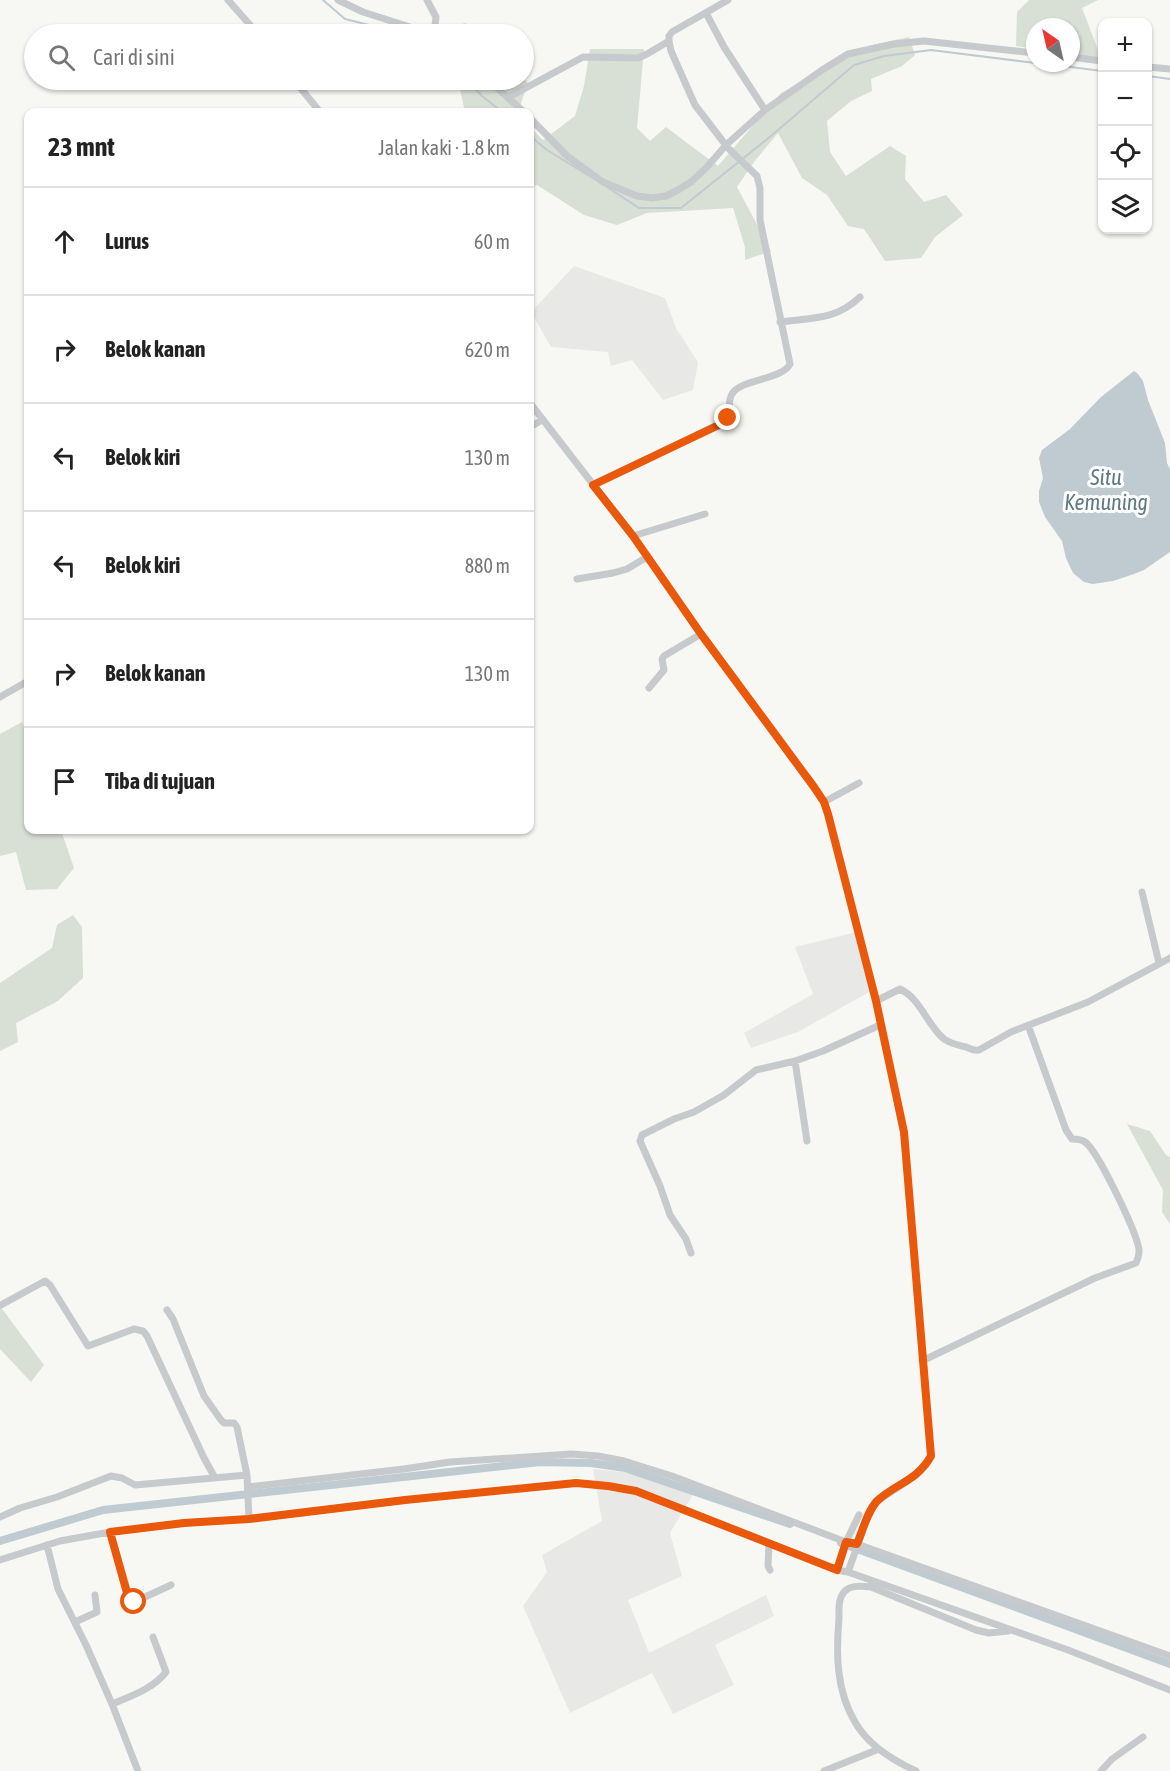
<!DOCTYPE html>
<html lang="id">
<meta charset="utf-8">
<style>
body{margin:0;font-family:"Asap Condensed",sans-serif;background:#f6f6f6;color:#222}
.controls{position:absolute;right:18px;top:18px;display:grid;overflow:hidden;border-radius:12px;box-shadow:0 2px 4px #0004}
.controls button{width:54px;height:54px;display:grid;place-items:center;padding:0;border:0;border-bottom:2px solid #e0e0e0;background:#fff;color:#222;font:30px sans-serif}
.compass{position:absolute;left:1026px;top:18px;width:54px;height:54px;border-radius:50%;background:#fff;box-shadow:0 2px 4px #0004;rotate:326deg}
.stop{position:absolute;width:18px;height:18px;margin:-14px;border:4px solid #ea580c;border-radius:50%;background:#fff}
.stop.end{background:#ea580c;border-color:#fff;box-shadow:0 2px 6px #0008}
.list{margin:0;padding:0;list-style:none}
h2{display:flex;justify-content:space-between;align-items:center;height:78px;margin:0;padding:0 24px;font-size:26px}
h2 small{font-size:20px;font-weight:400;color:#767676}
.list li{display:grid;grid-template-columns:39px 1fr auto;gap:18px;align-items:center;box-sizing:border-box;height:108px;padding:0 24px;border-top:2px solid #e0e0e0}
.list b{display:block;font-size:22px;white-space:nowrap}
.list em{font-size:20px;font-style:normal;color:#767676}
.icon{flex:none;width:33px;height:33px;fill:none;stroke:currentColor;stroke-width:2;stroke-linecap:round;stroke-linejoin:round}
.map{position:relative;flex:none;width:1170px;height:1771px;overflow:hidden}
.search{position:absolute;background:#fff;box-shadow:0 2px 4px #0004;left:24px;top:24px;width:510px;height:66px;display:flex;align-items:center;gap:15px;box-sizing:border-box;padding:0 21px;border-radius:33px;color:#767676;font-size:22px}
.panel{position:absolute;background:#fff;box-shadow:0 2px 4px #0004;left:24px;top:108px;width:510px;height:726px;border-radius:12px}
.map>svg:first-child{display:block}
.built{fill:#e8e9e7}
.green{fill:#d8dfd4}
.water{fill:#bfcbd0}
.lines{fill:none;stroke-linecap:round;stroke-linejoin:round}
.stream{stroke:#bfcbd0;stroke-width:2}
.canal{stroke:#bfcbd0;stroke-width:8}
.street{stroke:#c6cacd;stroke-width:7}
.route{stroke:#ea580c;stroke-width:8}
.labels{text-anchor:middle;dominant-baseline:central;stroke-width:6;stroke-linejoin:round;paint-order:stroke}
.water-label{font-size:22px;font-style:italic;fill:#5f7a83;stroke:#fff}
</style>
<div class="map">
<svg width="1170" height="1771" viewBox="0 0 1170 1771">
<rect width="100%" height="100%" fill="#f7f7f3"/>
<!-- built -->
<path class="built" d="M574 266 665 298 676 328 698 362 693 390 663 400 632 360 611 366 608 352 551 347 531 312Z
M861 931 876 988 798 1032 751 1048 744 1033 813 994 795 947Z
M593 1469 650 1475 695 1491 670 1533 682 1576 628 1600 649 1653 766 1595 774 1616 715 1645 734 1685 673 1714 652 1673 570 1713 523 1606 547 1572 542 1555 602 1521Z"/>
<!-- green -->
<path class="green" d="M1029 0H1098L1082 8 1101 58 1071 54V27H1035V49L1016 46 1017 12Z
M465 23 477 34H418L417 24 449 29Z
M909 37 915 55 902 66 871 79 872 91 851 101 827 121 830 152 846 176 890 146 906 156 905 179 924 202 946 195 963 215 935 237 921 258 885 261 864 229 848 226 827 195 802 178 778 133 754 162 737 187 771 251 745 260V247L733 208 647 213 617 225 584 215 537 185 530 187V127L543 140 575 116 584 86 590 49H644L637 128 650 141 666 127 718 166 781 93 811 76 841 62 868 46Z
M524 79 528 83 518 112H465L458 80Z
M22 722 28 739V830H61L74 868 57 889 26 890 16 852 0 856V734Z
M73 915 82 927 83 978 58 1001 16 1023 18 1042 0 1051V983L52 948 57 925Z
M1127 1124 1150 1131 1166 1155 1170 1157V1224L1162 1212 1163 1190Z
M0 1306 44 1365 31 1382 0 1349Z"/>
<!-- water -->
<path class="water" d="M1134 371 1138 374 1143 381 1148 400 1165 443 1167 463 1170 469V552L1144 570 1134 574 1113 581 1093 584 1084 582 1073 573 1066 558 1062 541 1045 517 1039 502V491L1043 478 1039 458 1042 450 1070 429 1101 397Z"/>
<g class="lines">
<!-- stream -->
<path class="stream" d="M323 0 345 19 373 26H396
M1039 63 1102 71
M1148 76 1170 79
M468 80 481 95 502 112
M530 136 547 150 594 179
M604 185 639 208H681L771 136 854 65 884 56 931 50 1035 63"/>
<!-- canal -->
<path class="canal" d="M0 1541 103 1510 540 1462 591 1463 625 1468 790 1524
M841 1543 1170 1664"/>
<!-- street -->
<path class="street" d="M228 0 258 34
M338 0 363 12 432 34
M427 0 436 17 434 34
M706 13 724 47 765 110
M1071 57 1102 61
M1148 67 1170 69
M294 80 320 112
M488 80 524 112
M509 97 583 57 638 58 647 54 669 41
M530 118 567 156 603 182 637 196 652 198 666 196 678 190 691 182 707 167 726 145 765 110 822 70 848 54 894 44 924 41 1035 53
M780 322C812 318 836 320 860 297
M530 403 633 536 701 634 814 787 824 802 828 814 876 1001 904 1133 931 1456 926 1465 916 1475 876 1502 869 1513 848 1572
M530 427 542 420
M593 485 726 421C732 412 727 401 732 394 740 379 782 380 790 364L760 220V188L757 176 728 148 695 105 671 51 669 41V36L672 32 728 0
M633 536 705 514
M577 579 613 573 627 569 647 557
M649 688 664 670 662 659 664 656 701 634
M0 697 28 681
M824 802 859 783
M1142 892 1159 963
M876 1001 900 989C921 999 927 1025 944 1039 951 1044 958 1045 966 1047 971 1049 973 1051 979 1050L1011 1032 1088 1002 1170 958
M795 1061 807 1141
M691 1253 686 1239 670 1215 660 1186 640 1141 642 1135 674 1119 694 1112 724 1095 756 1070 795 1061 823 1051 880 1025
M1 1305 45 1281 50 1285 88 1346 134 1329 143 1331 147 1336 204 1458 215 1478
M167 1310 173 1319 204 1396 221 1420 224 1423H234L237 1427 247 1475 249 1519
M922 1361 1095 1278 1136 1263C1139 1257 1140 1251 1138 1245 1134 1228 1098 1151 1085 1142 1081 1139 1076 1139 1072 1139L1066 1130 1028 1025
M248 1487 404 1469 450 1462 571 1454 598 1456 624 1461 672 1476 846 1542 857 1544 1170 1656
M0 1517 20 1508 57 1497 111 1476 122 1478 135 1485 247 1475
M110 1532 130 1599 134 1602 171 1585
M769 1543 768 1566 770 1570
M47 1545 58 1589 86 1645 112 1704
M0 1560 60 1541 110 1532 184 1523 249 1519 405 1500 576 1483 608 1486 636 1491 837 1570 848 1572 1068 1650 1170 1690
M837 1570 846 1542 859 1515
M75 1622 97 1612 95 1595
M138 1771 112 1704C131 1696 153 1689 166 1672L153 1637
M824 1771 879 1749
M916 1771C892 1760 868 1745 855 1722 836 1690 836 1654 839 1618 839 1611 838 1601 842 1595 848 1584 861 1586 871 1587L976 1630 989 1633 1008 1631
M1101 1771 1112 1759 1143 1737"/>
</g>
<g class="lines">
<!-- route -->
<path class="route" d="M134 1602 130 1599 127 1593 110 1532 184 1523 249 1519 405 1500 576 1483 608 1486 636 1491 837 1570 846 1542 857 1544C863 1530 867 1512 877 1501 896 1483 916 1482 931 1456L904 1132 876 1001 828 814 824 802 814 787 701 634 633 536 593 485 721 424 728 418"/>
</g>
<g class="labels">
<!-- water labels -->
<g class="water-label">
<text x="1106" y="477">Situ<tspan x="1106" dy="25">Kemuning</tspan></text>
</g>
</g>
</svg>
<div class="controls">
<button>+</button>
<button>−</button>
<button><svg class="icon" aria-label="locate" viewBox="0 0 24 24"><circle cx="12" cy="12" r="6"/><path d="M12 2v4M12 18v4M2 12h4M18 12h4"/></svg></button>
<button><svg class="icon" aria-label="layers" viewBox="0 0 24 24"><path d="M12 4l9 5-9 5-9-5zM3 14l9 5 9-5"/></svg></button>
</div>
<svg class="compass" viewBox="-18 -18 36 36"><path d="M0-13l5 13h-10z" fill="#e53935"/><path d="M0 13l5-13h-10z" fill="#767676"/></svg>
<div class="stop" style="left:134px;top:1602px"></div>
<div class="stop end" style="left:728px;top:418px"></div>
<div class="search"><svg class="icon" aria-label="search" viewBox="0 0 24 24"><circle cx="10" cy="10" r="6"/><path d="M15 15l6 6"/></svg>Cari di sini</div>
<section class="panel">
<h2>23 mnt<small>Jalan kaki · 1.8 km</small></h2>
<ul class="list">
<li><svg class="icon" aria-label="ahead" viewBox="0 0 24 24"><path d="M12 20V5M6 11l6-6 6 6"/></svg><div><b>Lurus</b></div><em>60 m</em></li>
<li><svg class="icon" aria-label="right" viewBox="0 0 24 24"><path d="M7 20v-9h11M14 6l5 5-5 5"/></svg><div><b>Belok kanan</b></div><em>620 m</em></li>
<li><svg class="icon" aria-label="left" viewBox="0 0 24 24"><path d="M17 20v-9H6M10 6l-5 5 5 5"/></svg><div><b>Belok kiri</b></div><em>130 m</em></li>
<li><svg class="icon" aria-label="left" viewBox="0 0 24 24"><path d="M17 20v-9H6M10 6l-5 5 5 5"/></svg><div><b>Belok kiri</b></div><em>880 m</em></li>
<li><svg class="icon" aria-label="right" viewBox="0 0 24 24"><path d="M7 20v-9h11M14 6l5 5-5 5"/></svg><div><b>Belok kanan</b></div><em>130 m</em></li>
<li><svg class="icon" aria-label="arrive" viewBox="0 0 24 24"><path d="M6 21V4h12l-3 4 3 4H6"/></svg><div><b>Tiba di tujuan</b></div></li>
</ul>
</section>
</div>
